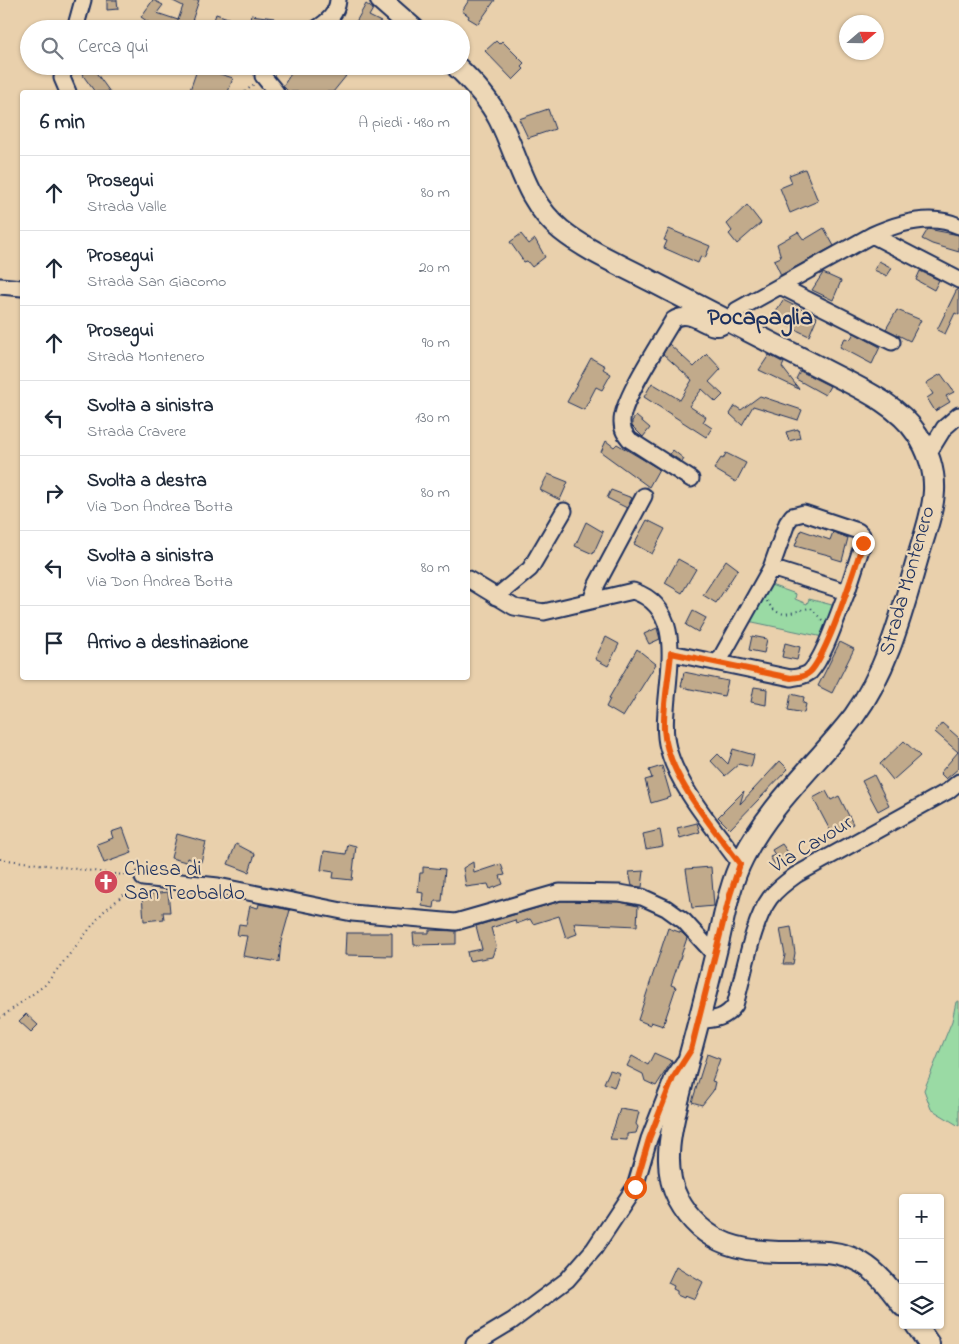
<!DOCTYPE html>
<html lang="it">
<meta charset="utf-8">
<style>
body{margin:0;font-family:"Indie Flower",sans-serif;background:#f6f6f7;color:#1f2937}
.controls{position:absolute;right:15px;bottom:15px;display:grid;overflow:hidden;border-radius:5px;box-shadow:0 1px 4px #0004}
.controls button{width:45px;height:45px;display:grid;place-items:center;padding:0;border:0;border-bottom:1px solid #e0e1e3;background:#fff;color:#1f2937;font:25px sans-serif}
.compass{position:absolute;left:839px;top:15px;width:45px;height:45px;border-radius:50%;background:#fff;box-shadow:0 1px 4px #0004;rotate:70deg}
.stop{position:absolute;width:15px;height:15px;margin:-11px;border:4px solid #ea580c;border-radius:50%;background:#fff}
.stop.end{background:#ea580c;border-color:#fff;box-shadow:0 1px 5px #0008}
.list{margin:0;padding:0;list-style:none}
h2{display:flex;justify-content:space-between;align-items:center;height:65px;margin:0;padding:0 20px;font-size:21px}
h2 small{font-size:16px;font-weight:400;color:#747a83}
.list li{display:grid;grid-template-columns:32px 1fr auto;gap:15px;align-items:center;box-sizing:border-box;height:75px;padding:0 20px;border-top:1px solid #e0e1e3}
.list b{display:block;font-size:19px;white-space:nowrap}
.list p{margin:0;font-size:16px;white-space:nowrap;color:#747a83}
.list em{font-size:16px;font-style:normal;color:#747a83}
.icon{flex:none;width:28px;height:28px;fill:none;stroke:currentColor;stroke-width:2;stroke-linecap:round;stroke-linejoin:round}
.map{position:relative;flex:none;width:959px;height:1344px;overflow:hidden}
.search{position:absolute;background:#fff;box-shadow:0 1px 4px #0004;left:20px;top:20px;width:450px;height:55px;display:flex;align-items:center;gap:12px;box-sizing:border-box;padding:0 18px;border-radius:28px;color:#747a83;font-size:19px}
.panel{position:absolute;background:#fff;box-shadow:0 1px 4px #0004;left:20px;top:90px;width:450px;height:590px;border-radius:5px}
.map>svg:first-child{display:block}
.green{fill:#9adaa4;stroke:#5a8481}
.building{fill:#c1aa8b;stroke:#1b2f5e}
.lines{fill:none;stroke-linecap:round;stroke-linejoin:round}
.minor-casing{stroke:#1b2f5e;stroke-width:19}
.major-casing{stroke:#1b2f5e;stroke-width:24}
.path{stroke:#1b2f5e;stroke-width:2;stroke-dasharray:1 4;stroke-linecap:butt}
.minor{stroke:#edd7b6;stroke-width:15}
.major{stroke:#edd7b6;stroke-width:20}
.route{stroke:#ea580c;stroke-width:6}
.labels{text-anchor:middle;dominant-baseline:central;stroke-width:4.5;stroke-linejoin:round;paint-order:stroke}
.street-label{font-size:21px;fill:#1b2f5e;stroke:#edd7b6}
.poi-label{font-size:21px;fill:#1b2f5e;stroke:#edd7b6;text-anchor:start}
.quarter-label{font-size:24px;font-weight:bold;fill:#1b2f5e;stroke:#edd7b6}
</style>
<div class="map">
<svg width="959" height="1344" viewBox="0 0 959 1344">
<rect width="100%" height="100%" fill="#e9d0ac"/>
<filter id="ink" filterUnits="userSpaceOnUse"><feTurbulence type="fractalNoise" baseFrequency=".02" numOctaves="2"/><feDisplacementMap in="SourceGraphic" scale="10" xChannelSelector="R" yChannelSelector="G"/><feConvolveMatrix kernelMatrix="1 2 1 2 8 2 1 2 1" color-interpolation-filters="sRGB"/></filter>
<g filter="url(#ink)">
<!-- green -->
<path class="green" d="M768 584 796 594 795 599 807 604 809 599 836 606 823 637 748 621Z
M959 1001V1126L931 1109 924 1090 952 1021 956 1002Z"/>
<!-- building -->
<path class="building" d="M107 0H117L118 9 107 10Z
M153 0 163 5 157 13 178 20 183 6 171 0H199L191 24 199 29H166L151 24 141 17Z
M469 0H495L478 24 468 18 469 16 462 11Z
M366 4 373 9 369 16 381 22 378 29H352Z
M216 14 249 25 251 15 274 18 272 29H211Z
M496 41 499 44 502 41 524 63 521 66 524 69 513 80 485 51Z
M296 66H320L326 69 328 67 346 76 333 92H289L283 86Z
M92 67 110 92H95L82 74Z
M198 67 233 78 228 92H197L190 90Z
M548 109 555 129 528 138 519 119Z
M805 169 818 201 790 213 780 188 792 183 789 175Z
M747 205 761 223 737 244 729 234 732 231 727 224Z
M824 228 834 246 781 275 774 260 781 257 777 244 798 232 804 240Z
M669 229 710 246 705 258 701 256 698 263 664 248 667 241 664 240Z
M928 229 959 235V252L932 244 922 239Z
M521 234 529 244 535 239 545 257 532 267 527 261 524 262 510 242Z
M879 261 892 268 887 276 874 270Z
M920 271 939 280 934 290 916 280Z
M823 273 841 281 833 300 812 290Z
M957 289H959V315L955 313 945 334 937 330Z
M783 300 817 317 809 336 772 318Z
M897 310 921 320 910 341 886 329Z
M854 333 880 347 872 364 840 347 845 338 850 340Z
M669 344 694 367 707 354 721 369 709 382 723 395 716 402 702 389 689 406 706 417 703 422 712 428 706 437 644 397 652 383 680 400 692 380 663 354Z
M769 355 784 363 782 367 799 389 759 370Z
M591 358 605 366 603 369 611 374 602 390 596 387 584 410 567 402Z
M800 371 830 386 825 395 796 379Z
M941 374 954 392 946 396 950 402 935 411 927 398 933 394 926 383Z
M760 396 802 410 798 420 753 406 742 425 730 414 735 406 741 410Z
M636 416 650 428 643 437 632 426V421Z
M798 429 800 438 789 441 786 432Z
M606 441 614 447 617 444 659 469 649 487 601 452Z
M673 450 684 459 682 462 670 454Z
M726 453 746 463 736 482 714 469 721 458 723 459Z
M548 474 568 482 560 500 540 490Z
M611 490 632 498 627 508 607 498Z
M647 520 665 529 652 554 634 544Z
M586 522 603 532 593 554 575 546Z
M801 530 830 540 833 532 848 538 842 561 832 558V556L795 546Z
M678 559 696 569 682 593 665 583Z
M726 560 738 569 716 603 703 595Z
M693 611 706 618 698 632 686 625Z
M657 628 660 639 649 644 644 634Z
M752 636 767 639 764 653 749 650Z
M606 637 619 644 608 666 595 659Z
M840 642 854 649 832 693 818 686Z
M785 643 800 647 797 660 782 657Z
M637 649 656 664 623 717 606 707 610 699 609 698Z
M684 672 728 681 724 696 681 687Z
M754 687 767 689 766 705 751 702Z
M791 694 804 697 803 703 806 704 804 713 788 710Z
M942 723 959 738V768L946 779 940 773 958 752 935 732Z
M904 741 920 756 893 780 880 764Z
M733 749 754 755 751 767 739 764 725 776 711 761 718 754 728 764Z
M780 761 788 769 730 829 718 817 744 791 740 804Z
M662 766 671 797 651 803 645 780 652 778 649 770Z
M874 775 889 805 878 811 862 781Z
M826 791 831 800 839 796 853 824 832 834 813 798Z
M697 823 700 832 680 838 677 828Z
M123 828 132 853 104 863 97 844 113 838 111 832Z
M660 830 663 846 646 849 643 834Z
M177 834 206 842 201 862 187 858 186 862 171 858Z
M236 844 255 854 249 872 228 864Z
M348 844 356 846 352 880 333 878 334 872 321 870 324 851 346 854Z
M782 844 792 858 777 868 770 857 775 855 772 850Z
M473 862 474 873 501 864 505 875 500 876 503 884 490 889 488 884 466 887 463 868Z
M423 867 445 869 442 901H435L434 908 422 906 423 893 418 892 420 873H423Z
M711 867 714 906 692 908 686 869Z
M644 871 642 887 632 886 629 872Z
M97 877H115L116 886H97Z
M168 892 170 912H163L164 919 144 921 142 895Z
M561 901 619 902 638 906 637 926 574 923 577 934 566 938 559 916 533 924 530 919 516 924 515 920 491 928 496 946 492 957 469 961 467 952 482 949 476 926Z
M259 904 290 910 281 942 279 962 243 956 247 936 237 935 239 924 246 925 250 906 258 908Z
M791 927 795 953 793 964H783L785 955 780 929Z
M668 928 682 933 687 938 671 985 676 987 663 1026 651 1022 650 1025 638 1020Z
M429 930 456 931V944L414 945 413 933H429Z
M346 933H392V956L345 955Z
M26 1014 38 1025 31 1032 19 1021Z
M654 1053 672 1061 656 1086 645 1081 643 1074 627 1066 632 1056 648 1065Z
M707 1054 720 1059 712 1081 715 1082 713 1091 702 1105 692 1102Z
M610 1070 620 1073 614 1087 604 1083Z
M620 1109 639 1112 636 1124 638 1127 636 1133 627 1134V1140L610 1139Z
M676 1266 703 1282 695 1299 685 1295 684 1298 677 1295V1291L673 1289 674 1286 668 1283Z"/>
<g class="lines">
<!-- minor casing -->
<g class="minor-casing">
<path id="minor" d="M75 29 83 0
M316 29C327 22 337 14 338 0
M65 66 62 78 68 92
M266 66 263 76 276 92
M872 235C898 223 931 213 959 226
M0 286 22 288
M780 286 892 342
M928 454 944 428 959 415
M691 479 630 440C625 434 622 430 622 422 621 401 661 341 673 320 692 307 710 336 724 325 729 322 733 315 737 310L872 235 959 280
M468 579 514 607 544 612 633 591C698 612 655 702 668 748 678 788 716 830 740 864
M496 597 530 569 564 511
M591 601 597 584 644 496
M671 653 791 678C798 677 805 676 810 672 825 656 838 613 847 592L771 568
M719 661 771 568 787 523 792 516 804 513 858 531 862 535 863 543 847 592
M143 878 218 886 352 913 456 922 560 892 620 893 642 897 666 908 684 921 715 955
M699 1020C715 1020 726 1018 735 1005 744 975 752 922 770 898 777 889 786 882 796 875L948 791 959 782
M474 1344 512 1321 567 1280 594 1249 635 1187 649 1139 673 1078 684 1062"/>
</g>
<!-- major casing -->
<g class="major-casing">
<path id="major" d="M381 0 414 29
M456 66C473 82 488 98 499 119 519 158 525 201 561 230 587 251 621 265 651 281 707 310 763 339 819 367 852 385 895 401 917 434 928 450 935 471 934 491 933 513 924 536 918 557 902 612 888 669 854 716 818 763 770 804 743 858 729 885 724 918 717 948 707 990 696 1032 685 1073 676 1112 658 1161 678 1199 704 1247 745 1253 795 1252 819 1251 840 1250 862 1263 879 1273 891 1290 903 1306
M916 1325 929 1344"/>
</g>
<!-- path -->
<path class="path" d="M245 92 254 84
M767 601C780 623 793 610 811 608L822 620
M0 859 131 876
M0 1018 45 985 103 912 134 886"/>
<!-- minor -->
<use href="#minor" class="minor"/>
<!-- major -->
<use href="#major" class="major"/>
</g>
</g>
<g class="lines" filter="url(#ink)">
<!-- route -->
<path class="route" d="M635 1187 649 1139 673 1078 691 1050 730 895 740 864C713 827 667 776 664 729 663 704 669 677 671 653L791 678C798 677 805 677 810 672 828 654 854 571 863 543"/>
</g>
<!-- icons -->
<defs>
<g id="church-disc" transform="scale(1.25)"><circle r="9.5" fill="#d1495b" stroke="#edd7b6"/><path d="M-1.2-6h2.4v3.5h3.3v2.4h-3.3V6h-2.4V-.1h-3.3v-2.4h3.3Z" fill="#fff"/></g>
</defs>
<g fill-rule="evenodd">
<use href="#church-disc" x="106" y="882"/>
</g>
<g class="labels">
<!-- street labels -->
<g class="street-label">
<text transform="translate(908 581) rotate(-74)">Strada Montenero</text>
<text transform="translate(812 845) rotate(-31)">Via Cavour</text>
</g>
<!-- poi labels -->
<g class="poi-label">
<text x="124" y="870">Chiesa di<tspan x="124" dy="24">San Teobaldo</tspan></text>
</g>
<!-- quarter labels -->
<g class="quarter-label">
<text x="760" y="318">Pocapaglia</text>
</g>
</g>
</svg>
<div class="controls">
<button>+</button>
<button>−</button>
<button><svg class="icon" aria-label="layers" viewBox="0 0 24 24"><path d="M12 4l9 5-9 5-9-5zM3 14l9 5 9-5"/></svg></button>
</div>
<svg class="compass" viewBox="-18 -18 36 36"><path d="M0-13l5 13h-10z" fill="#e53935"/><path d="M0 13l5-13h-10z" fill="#747a83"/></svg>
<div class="stop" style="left:635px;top:1187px"></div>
<div class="stop end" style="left:863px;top:543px"></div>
<div class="search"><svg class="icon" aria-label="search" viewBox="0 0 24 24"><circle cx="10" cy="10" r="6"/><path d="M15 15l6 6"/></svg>Cerca qui</div>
<section class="panel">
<h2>6 min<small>A piedi · 480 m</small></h2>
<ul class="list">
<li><svg class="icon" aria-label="ahead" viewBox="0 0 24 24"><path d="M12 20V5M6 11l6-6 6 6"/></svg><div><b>Prosegui</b><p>Strada Valle</p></div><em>80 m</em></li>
<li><svg class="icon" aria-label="ahead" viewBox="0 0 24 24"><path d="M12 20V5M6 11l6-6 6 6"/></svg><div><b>Prosegui</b><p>Strada San Giacomo</p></div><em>20 m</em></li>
<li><svg class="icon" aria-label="ahead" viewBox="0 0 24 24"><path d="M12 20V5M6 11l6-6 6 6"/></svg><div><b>Prosegui</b><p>Strada Montenero</p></div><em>90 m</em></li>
<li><svg class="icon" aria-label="left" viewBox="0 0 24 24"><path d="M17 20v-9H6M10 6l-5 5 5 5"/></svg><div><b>Svolta a sinistra</b><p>Strada Cravere</p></div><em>130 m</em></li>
<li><svg class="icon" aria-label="right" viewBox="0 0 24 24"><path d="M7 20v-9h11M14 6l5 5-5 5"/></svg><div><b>Svolta a destra</b><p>Via Don Andrea Botta</p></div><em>80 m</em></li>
<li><svg class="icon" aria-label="left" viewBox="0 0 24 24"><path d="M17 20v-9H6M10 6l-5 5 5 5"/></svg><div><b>Svolta a sinistra</b><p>Via Don Andrea Botta</p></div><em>80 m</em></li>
<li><svg class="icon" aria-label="arrive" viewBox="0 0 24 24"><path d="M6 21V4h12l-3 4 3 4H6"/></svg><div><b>Arrivo a destinazione</b></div></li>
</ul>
</section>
</div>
